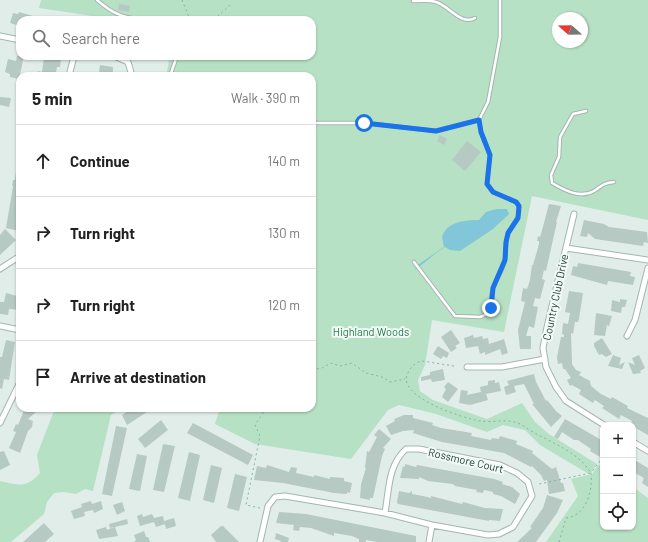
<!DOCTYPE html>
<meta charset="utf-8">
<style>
body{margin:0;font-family:Barlow,sans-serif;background:#f2f2f2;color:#222}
.controls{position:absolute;right:12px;bottom:12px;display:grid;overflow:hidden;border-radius:8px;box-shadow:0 1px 3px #0004}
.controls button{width:36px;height:36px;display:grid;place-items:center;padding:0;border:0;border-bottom:1px solid #e0e0e0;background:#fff;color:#222;font:20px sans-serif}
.compass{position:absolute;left:552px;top:12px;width:36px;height:36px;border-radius:50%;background:#fff;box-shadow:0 1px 3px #0004;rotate:290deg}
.stop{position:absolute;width:12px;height:12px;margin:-9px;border:3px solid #1a73e8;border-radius:50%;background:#fff}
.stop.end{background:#1a73e8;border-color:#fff;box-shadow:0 1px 4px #0008}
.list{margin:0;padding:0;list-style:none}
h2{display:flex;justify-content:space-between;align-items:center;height:52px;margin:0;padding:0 16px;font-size:17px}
h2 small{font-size:13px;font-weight:400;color:#767676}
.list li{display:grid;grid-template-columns:26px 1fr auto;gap:12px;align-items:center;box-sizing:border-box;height:72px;padding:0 16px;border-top:1px solid #e0e0e0}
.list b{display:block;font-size:15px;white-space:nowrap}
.list em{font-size:13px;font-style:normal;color:#767676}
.icon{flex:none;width:22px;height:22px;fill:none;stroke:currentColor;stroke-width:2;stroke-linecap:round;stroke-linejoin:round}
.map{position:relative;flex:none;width:648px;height:542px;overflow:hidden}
.search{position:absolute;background:#fff;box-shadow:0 1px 3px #0004;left:16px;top:16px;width:300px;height:44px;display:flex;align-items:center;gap:10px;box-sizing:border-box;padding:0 14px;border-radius:12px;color:#767676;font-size:15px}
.panel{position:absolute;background:#fff;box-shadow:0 1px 3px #0004;left:16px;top:72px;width:300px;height:340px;border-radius:12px}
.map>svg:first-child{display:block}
.green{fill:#b7e1c5;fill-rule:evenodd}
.water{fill:#82c6d9}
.building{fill:#b6c9c2}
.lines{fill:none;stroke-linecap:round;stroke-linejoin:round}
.lane-casing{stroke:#a3b6b1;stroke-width:4.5}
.street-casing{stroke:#a3b6b1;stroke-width:7}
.path{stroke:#7db5a7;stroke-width:1;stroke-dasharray:2 3;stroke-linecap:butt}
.lane{stroke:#fff;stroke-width:2.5}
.street{stroke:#fff;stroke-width:5}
.route{stroke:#1a73e8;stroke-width:5}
.labels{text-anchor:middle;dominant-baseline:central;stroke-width:4;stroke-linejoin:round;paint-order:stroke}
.street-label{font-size:11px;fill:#1f4039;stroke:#f2f9f6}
.park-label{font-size:11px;fill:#247c4c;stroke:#f2f9f6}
</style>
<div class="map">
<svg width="648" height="542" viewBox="0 0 648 542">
<rect width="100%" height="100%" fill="#e1ede9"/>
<!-- green -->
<path class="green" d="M41 0H648V220L532 196 504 332 432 320 425 365 418 380 420 391 433 400 487 419 522 403 535 422 549 434 597 464 591 473H587L540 445 525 430 503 425 487 432 436 414 399 405 388 410 351 459 255 444 215 424 220 408H312V76H166L170 56H312V20H119L39 8ZM558 18H582V42H558Z
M55 408H122L111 415 93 491 85 489 76 494 64 492 54 493 47 502 44 514 24 531 11 542H0V481C18 485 26 489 40 473L37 455Z
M598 465 603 468V527H633V487L648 498V542H546L578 496 571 479 592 474Z"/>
<!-- water -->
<path class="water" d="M496 209H507L509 214 493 229 460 251 450 250 445 247C436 252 422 266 414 270L419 264 444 247 442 237C447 221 466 220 479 220L486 212Z"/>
<!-- building -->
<path class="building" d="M119 4 130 6 129 12 118 10Z
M19 12 43 19 42 20H20V26L10 23 13 13 18 14Z
M17 56H24L19 79 10 77V74L5 72 8 59 16 61Z
M44 57 61 59 60 67H57L56 72H53V76H37L38 71 42 72Z
M100 65 113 67V76H103V73H99Z
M0 97 11 98 9 107 0 105Z
M440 135 447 139 444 145 437 141Z
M467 141 481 152 465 171 452 160Z
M17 163H20L19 231 6 228 13 186H12L13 180H15Z
M549 204 561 206 556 222H557L546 271 544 270 542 279 545 280 540 299 535 298 533 306 538 307 534 328 529 326 526 336H531V349H520L518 330 525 302 521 301 523 288 527 289 530 280 532 265H533L539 244V241H537L538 236 540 237 541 234Z
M584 220 604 224 609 227 647 232 648 243 644 242 643 246 595 239 588 233 587 237 580 236Z
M5 229 16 240 0 255V235Z
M578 263 631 272 630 276 635 277 633 285 608 281 607 285 571 275 573 266 577 267Z
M569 291 583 293 579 319 578 322H575L573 334 571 333 572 364 576 370 581 372 579 375 590 381 591 386 601 394 611 399 612 397 628 406 627 408 648 418V435L630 425 632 421 621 415 619 419 602 408 604 406 595 400 593 403 579 394 581 390 572 385 570 386 567 380 571 378 565 369H563L562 363 558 364 557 357 561 337H564V335L562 334 563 323 568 324 570 313 565 312Z
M6 293 17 296 16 300 20 301V310L9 309 8 315 0 314V302H4Z
M620 299 627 300 625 307H622L621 313 611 311 612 300 620 302Z
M596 313 612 316 609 326 607 325 605 336 594 335Z
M451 330 460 343 455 346 457 348 451 352 441 337Z
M473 335 474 338 482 336 483 339 488 338 489 344 504 339 508 353 502 355 500 349 485 355V352L480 354 478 346 466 348 464 338Z
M602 338 612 354 606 357 602 354 599 355 594 346V343Z
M6 340 15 342 9 380 4 379 2 389 0 388V357H2Z
M438 346 449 353 447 358 443 356 441 359 433 354Z
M613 355 621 358 619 365 625 362 622 369 608 366Z
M639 355 645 368 640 371 641 373 633 374 628 362 635 365 632 358Z
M443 369 445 380 432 382 431 379 421 381V377L430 375V372Z
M534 374 536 382 546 401 547 400 556 411 562 416 551 427 532 404H534L524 384 514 386 516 392 506 395 504 387 509 385 507 381Z
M495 380V383L499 382 501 391 486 394 488 400 470 405 459 403 461 390 468 391 467 395 481 392 480 387 488 385V381Z
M448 382 458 389 448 402 442 397 446 389 444 387Z
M25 408H37V411L28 419 33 421 32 427 28 431 20 453 9 448 16 432 13 431 16 424 18 425Z
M133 408H153L127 425 122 415Z
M404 415H413V418L433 423 432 425 441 428 472 433 471 436 491 440 492 438 499 439 500 436 517 441 516 444 533 451 532 453 552 469 556 467 561 483H563L565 491 549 494 547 480 544 481 541 475 532 466 531 467 504 453 442 442 413 433 414 430 403 431 391 435 386 426 395 421 394 419Z
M565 419 603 441V452L600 457 590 451 591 449 578 440H574L562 432 558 439 554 437Z
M161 420 168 430 145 448 138 439Z
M193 423 253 455 248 465 187 433Z
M116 426 127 428 112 496 102 494Z
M379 429 391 439 383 448 385 449 382 456 373 498H370V500L360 498 361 484 366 468H365L367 451 369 452 377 437 374 435Z
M163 444 175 446 164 492 153 490Z
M4 451 10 465 0 470V452Z
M189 452 200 455 190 501 178 498Z
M137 454 147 456 140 491 129 489Z
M633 459 648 468V487L642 483 644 478 633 472Z
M405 464 416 467 417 465 494 479 503 482 502 484 512 487 520 494 515 504 501 496 493 494V492L484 490 483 493 476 492 477 490 455 486 453 484 428 481 419 477V479L400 478 403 466 405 467Z
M211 465 222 468 214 503 203 500Z
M267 465 289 472 291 467 297 468 296 473 314 477V475L330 479V477L344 478V481L352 483 350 493 347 492V494L334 493 283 483 254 480 257 466 266 468Z
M235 474 247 477 239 511 227 508Z
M399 491 409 493 412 491V494L423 496 431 498V496L462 504 463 502 485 508 503 509 500 521 489 520V521L398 504 397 502Z
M547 495 563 500 557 513 536 542H517L532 528 530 527 543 508Z
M91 501 92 504 101 501 103 509 94 513 93 510 84 512 85 516 74 519 71 511 82 507 81 504Z
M122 502 125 511 117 515 113 505Z
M279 512 306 514 416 536V542H377L366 540V542H359V539L352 536 334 533V536L311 528 300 527 299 531 293 530 294 525 276 523Z
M142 514 143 517 152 514 154 518 163 516 164 521 174 518 176 526 166 529 165 524 156 527 154 522 140 526 137 516Z
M127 519 128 524 115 527 118 536 99 539 96 530 106 527 107 530 114 527 110 528 109 524Z
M44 523 54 534 45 542H23Z
M221 526H223L239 542H216L211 535Z
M144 531 146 537H148L150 542H134L136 540 134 535Z
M276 533 289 538 288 542H280L281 541 275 539Z"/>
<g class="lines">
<!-- lane casing -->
<g class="lane-casing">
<path id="lane" d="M97 0C113 14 122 17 143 20
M413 1C420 1 429 0 436 2 448 5 461 26 475 18
M170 76 177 56
M586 111 573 114 560 137 559 157 551 175 552 183C564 190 580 199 594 191 603 185 603 183 614 182
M312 123H364L436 131 479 120
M414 262 455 316 480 317 487 314C493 305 490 297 493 288 496 278 504 270 505 259 506 251 505 243 508 235 512 223 524 216 517 202L493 192 487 184 490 155 481 132 479 120 488 102 500 37V0"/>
</g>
<!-- street casing -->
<g class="street-casing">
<path id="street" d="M0 36 20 40
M114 56 128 62 132 76
M69 76 74 56
M574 214 547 327 543 348 546 367 556 387 566 401 604 425
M566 248 648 260
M0 269 20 256
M0 326 20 330
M627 336 635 320 648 268
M467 367H502L545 359
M0 423 20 382
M633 442 648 451
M260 542 268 506 275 497 285 496 385 513 432 525 488 535 499 534 513 527 532 496 528 482 517 473 500 465 419 449H406C388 465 389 490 385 513
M429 542 432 525"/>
</g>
<!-- path -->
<path class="path" d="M182 0 189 17 187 20
M214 20 230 5
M454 366 422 361C415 362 410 368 407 375 398 397 464 419 481 421 493 423 509 418 520 424 524 426 528 429 533 432 554 444 578 452 591 473L539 484
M312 370 322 368 331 363 340 366 352 363 366 373 382 377 390 382 405 379
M260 508 246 505 260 436 255 425 266 408
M559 542 566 518C586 516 593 491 591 473L603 457"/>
<!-- lane -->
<use href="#lane" class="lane"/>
<!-- street -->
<use href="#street" class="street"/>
</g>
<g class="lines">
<!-- route -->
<path class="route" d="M364 123 436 131 479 120 481 132 490 155 487 184 493 192 516 202 519 206 518 218 508 233 506 242 505 260 493 288 491 308"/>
</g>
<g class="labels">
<!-- street labels -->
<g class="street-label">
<text transform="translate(555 297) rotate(-78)">Country Club Drive</text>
<text transform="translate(466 460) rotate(13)">Rossmore Court</text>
</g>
<!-- park labels -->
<g class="park-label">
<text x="371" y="331">Highland Woods</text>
</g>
</g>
</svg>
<div class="controls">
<button>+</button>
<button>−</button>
<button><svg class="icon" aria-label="locate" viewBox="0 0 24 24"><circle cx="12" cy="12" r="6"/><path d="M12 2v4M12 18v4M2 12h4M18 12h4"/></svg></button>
</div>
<svg class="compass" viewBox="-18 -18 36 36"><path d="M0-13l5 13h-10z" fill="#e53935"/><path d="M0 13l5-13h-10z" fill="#767676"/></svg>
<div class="stop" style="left:364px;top:123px"></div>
<div class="stop end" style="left:491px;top:308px"></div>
<div class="search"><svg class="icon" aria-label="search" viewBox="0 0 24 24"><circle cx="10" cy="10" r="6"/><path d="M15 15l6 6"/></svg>Search here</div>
<section class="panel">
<h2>5 min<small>Walk · 390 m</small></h2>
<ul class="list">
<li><svg class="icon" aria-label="ahead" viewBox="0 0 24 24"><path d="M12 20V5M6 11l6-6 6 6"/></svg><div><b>Continue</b></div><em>140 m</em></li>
<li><svg class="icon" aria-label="right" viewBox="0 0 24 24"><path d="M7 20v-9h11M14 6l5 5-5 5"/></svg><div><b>Turn right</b></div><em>130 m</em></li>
<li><svg class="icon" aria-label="right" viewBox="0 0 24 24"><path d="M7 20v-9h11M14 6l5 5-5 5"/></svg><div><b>Turn right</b></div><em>120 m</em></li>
<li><svg class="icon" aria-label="arrive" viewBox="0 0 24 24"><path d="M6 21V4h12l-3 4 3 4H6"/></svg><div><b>Arrive at destination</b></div></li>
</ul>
</section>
</div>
